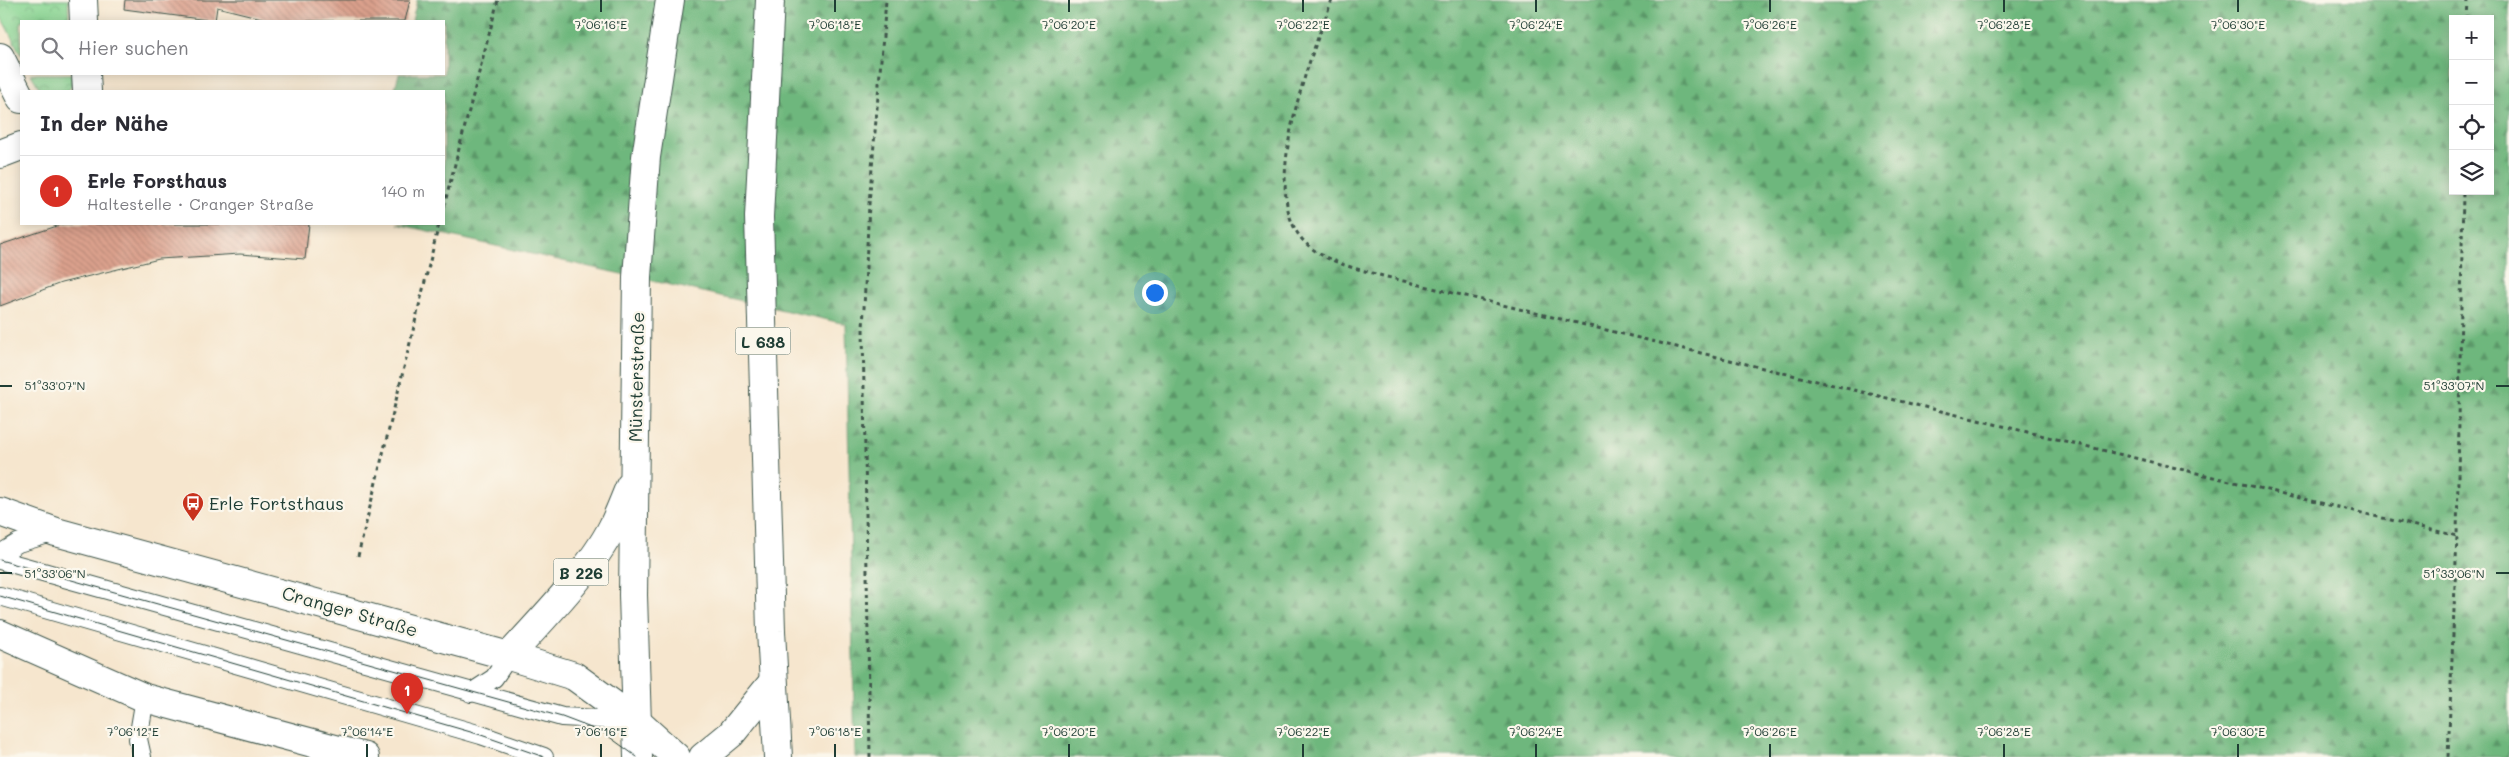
<!DOCTYPE html>
<html lang="de">
<meta charset="utf-8">
<style>
body{margin:0;font-family:Mali,sans-serif;background:#f7f7f7;color:#2b2b33}
.controls{position:absolute;right:15px;top:15px;display:grid;overflow:hidden;border-radius:0px;box-shadow:0 2px 12px #0003}
.controls button{width:45px;height:45px;display:grid;place-items:center;padding:0;border:0;border-bottom:1px solid #e1e1e2;background:#fff;color:#2b2b33;font:25px sans-serif}
.you{position:absolute;left:1154px;top:292px;width:18px;height:18px;margin:-12px;border:4px solid #fff;border-radius:50%;background:#1a73e8;box-shadow:0 0 0 8px #1a73e833}
.badge{display:grid;place-items:center;width:32px;height:32px;border-radius:50%;background:#d93025;color:#fff;font-size:16px;font-weight:700}
.pin{position:absolute;translate:-50% -41px;filter:drop-shadow(0 1px 2px #0008)}
.pin::after{content:'';position:absolute;top:26px;width:18px;height:15px;background:inherit;clip-path:polygon(0 0,100% 0,50% 100%)}
.list{margin:0;padding:0;list-style:none}
h2{display:flex;justify-content:space-between;align-items:center;height:65px;margin:0;padding:0 20px;font-size:21px}
h2 small{font-size:16px;font-weight:400;color:#7c7c81}
.list li{display:grid;grid-template-columns:32px 1fr auto;gap:15px;align-items:center;box-sizing:border-box;height:70px;padding:0 20px;border-top:1px solid #e1e1e2}
.list b{display:block;font-size:19px;white-space:nowrap}
.list p{margin:0;font-size:16px;white-space:nowrap;color:#7c7c81}
.list em{font-size:16px;font-style:normal;color:#7c7c81}
.icon{flex:none;width:28px;height:28px;fill:none;stroke:currentColor;stroke-width:2;stroke-linecap:round;stroke-linejoin:round}
.map{position:relative;flex:none;width:2509px;height:757px;overflow:hidden}
.search{position:absolute;background:#fff;box-shadow:0 2px 12px #0003;left:20px;top:20px;width:425px;height:55px;display:flex;align-items:center;gap:12px;box-sizing:border-box;padding:0 18px;border-radius:0px;color:#7c7c81;font-size:19px}
.panel{position:absolute;background:#fff;box-shadow:0 2px 12px #0003;left:20px;top:90px;width:425px;height:135px;border-radius:0px}
.map>svg:first-child{display:block}
.forest{fill:url(#forest-firs);stroke:#467a58;fill-rule:evenodd}
.park{fill:url(#park-crowns);stroke:#548a64}
.building{fill:url(#building-back-hatch)}
.lines{fill:none;stroke-linecap:round;stroke-linejoin:round}
.lane-casing{stroke:#3f564b;stroke-width:20}
.street-casing{stroke:#3f564b;stroke-width:30}
.secondary-casing{stroke:#3f564b;stroke-width:30}
.primary-casing{stroke:#3f564b;stroke-width:30}
.path{stroke:#3f564b;stroke-width:3;stroke-dasharray:4 4;stroke-linecap:butt}
.lane{stroke:#fff;stroke-width:18}
.street{stroke:#fff;stroke-width:28}
.secondary{stroke:#fff;stroke-width:28}
.primary{stroke:#fff;stroke-width:28}
.tram{stroke:#1f3d34;stroke-width:1}
.ticks{fill:none;stroke:#1f3d34;stroke-width:2}
.labels{text-anchor:middle;dominant-baseline:central;stroke-width:4.5;stroke-linejoin:round;paint-order:stroke}
.shield{fill:#fbf7ec;stroke:#61756b;stroke-width:1}
.shield-label{font-size:16px;font-weight:bold;fill:#1f3d34}
.street-label{font-size:18px;fill:#1f3d34;stroke:#fbf7ec}
.poi-label{font-size:18px;fill:#1f3d34;stroke:#fbf7ec;text-anchor:start}
.ticks-label{font-size:12px;text-anchor:middle;fill:#1f3d34;stroke:#fbf7ec;stroke-width:4.5;stroke-linejoin:round;paint-order:stroke}
</style>
<div class="map">
<svg width="2509" height="757" viewBox="0 0 2509 757">
<defs>
<pattern id="forest-firs" width="22" height="20" patternUnits="userSpaceOnUse" patternTransform="scale(1.25)"><rect width="22" height="20" fill="#6eb77d"/><path d="M5 1l3.5 6h-7zM16 11l3.5 6h-7z" fill="#5a9667"/></pattern>
<pattern id="park-crowns" width="20" height="18" patternUnits="userSpaceOnUse" patternTransform="scale(1.25)"><rect width="20" height="18" fill="#89d693"/><path d="M2 6a3 3 0 1 1 6 0M12 15a3 3 0 1 1 6 0" fill="none" stroke="#6faf79"/></pattern>
<pattern id="building-back-hatch" width="6" height="6" patternUnits="userSpaceOnUse" patternTransform="scale(1.25)"><rect width="6" height="6" fill="#dca18d"/><path d="M-1 5l2 2M0 0l6 6M5-1l2 2" fill="none" stroke="#b28474"/></pattern>
</defs>
<rect width="100%" height="100%" fill="#fbf7ec"/>
<filter id="ink" filterUnits="userSpaceOnUse"><feTurbulence type="fractalNoise" baseFrequency=".02" numOctaves="2"/><feDisplacementMap in="SourceGraphic" scale="10" xChannelSelector="R" yChannelSelector="G"/><feConvolveMatrix kernelMatrix="1 2 1 2 8 2 1 2 1" color-interpolation-filters="sRGB"/></filter>
<filter id="wash" filterUnits="userSpaceOnUse"><feTurbulence type="fractalNoise" baseFrequency=".0096" numOctaves="4" result="noise"/><feDisplacementMap in="SourceGraphic" scale="20" xChannelSelector="R" yChannelSelector="G"/><feGaussianBlur stdDeviation="1.12" result="paint"/><feColorMatrix in="noise" values="0 0 0 0 0 0 0 0 0 0 0 0 0 0 0 0 0 1.4 0 .05"/><feComposite in="paint" operator="in"/></filter>
<g filter="url(#wash)">
<rect width="100%" height="100%" fill="#f6e6ce"/>
<!-- forest -->
<path class="forest" d="M417 0H2509V757H855L846 324 397 224H444V91H394L399 74H444V21H412ZM2453 19H2490V191H2453Z"/>
<!-- park -->
<path class="park" d="M0 0H68L69 21H21V55L0 15Z
M31 74H71L72 85 68 91H41Z"/>
<g id="blocks">
<!-- building -->
<path class="building" d="M125 0H410L405 21H274L217 7 215 21 124 9Z
M63 224H309L305 259 240 254 159 259 61 283 0 306V245Z"/>
</g>
</g>
<g filter="url(#ink)">
<use href="#blocks" fill-opacity="0" stroke="#3f564b" stroke-width="1"/>
<g class="lines">
<!-- lane casing -->
<g class="lane-casing">
<path id="lane" d="M0 554 18 543 55 532
M0 560 562 717 635 721
M0 596 481 735 544 757
M471 693 494 678 509 656
M142 757 138 739 145 698"/>
</g>
<!-- street casing -->
<g class="street-casing">
<path id="street" d="M83 0 84 21
M0 57 21 99
M86 74 87 91
M0 154 21 146"/>
</g>
<!-- secondary casing -->
<g class="secondary-casing">
<path id="secondary" d="M0 512 56 532 509 656 574 676 636 721 676 757
M0 634 145 698 365 757
M703 757 731 734 773 682"/>
</g>
<!-- primary casing -->
<g class="primary-casing">
<path id="primary" d="M770 0 759 217 771 631 778 757
M509 656C542 619 590 571 612 528 619 514 624 500 630 486
M638 757 633 595 637 277 646 157 670 0"/>
</g>
<!-- path -->
<path class="path" d="M1332 0C1311 56 1259 186 1301 238 1321 262 1355 268 1383 276L2457 536
M2466 19 2467 0
M444 206 498 0
M358 556 439 224
M870 757 863 329 869 204 886 0
M2448 757 2457 536 2463 191"/>
<!-- lane -->
<use href="#lane" class="lane"/>
<!-- street -->
<use href="#street" class="street"/>
<!-- secondary -->
<use href="#secondary" class="secondary"/>
<!-- primary -->
<use href="#primary" class="primary"/>
<!-- tram -->
<path class="tram" d="M0 560 562 717 604 733 637 757
M0 596 481 735 544 757"/>
</g>
</g>
<!-- ticks -->
<path class="ticks" d="M601 0V12M835 0V12M1069 0V12M1303 0V12M1536 0V12M1770 0V12M2004 0V12M2238 0V12M0 386H12M2496 386H2509M0 573H12M2496 573H2509M133 744V757M367 744V757M601 744V757M835 744V757M1069 744V757M1303 744V757M1536 744V757M1770 744V757M2004 744V757M2238 744V757"/>
<!-- icons -->
<defs>
<g id="bus-pin" transform="scale(1.125)"><path d="M0 17L-7.5 6A9.5 9.5 0 1 1 7.5 6Z" fill="#c8321e" stroke="#fbf7ec"/><path d="M-5-6H5V4H4V6H2V4H-2V6H-4V4H-5ZM-3.5-4V0h7V-4ZM-3.5 1.2v1.5H-2V1.2ZM2 1.2v1.5H3.5V1.2Z" fill="#fff"/></g>
</defs>
<g fill-rule="evenodd">
<use href="#bus-pin" x="193" y="503"/>
</g>
<g class="labels">
<!-- shield labels -->
<g class="shield">
<rect x="735.5" y="327.5" width="55" height="27" rx="4"/>
<rect x="553.5" y="558.5" width="55" height="27" rx="4"/>
</g>
<g class="shield-label">
<text x="763" y="341">L 638</text>
<text x="581" y="572">B 226</text>
</g>
<!-- street labels -->
<g class="street-label">
<text transform="translate(636 377) rotate(-89)">Münsterstraße</text>
<text transform="translate(350 611) rotate(16)">Cranger Straße</text>
</g>
<!-- poi labels -->
<g class="poi-label">
<text x="209" y="503">Erle Fortsthaus</text>
</g>
</g>
<g class="ticks-label">
<text x="601" y="29">7°06'16"E</text>
<text x="835" y="29">7°06'18"E</text>
<text x="1069" y="29">7°06'20"E</text>
<text x="1303" y="29">7°06'22"E</text>
<text x="1536" y="29">7°06'24"E</text>
<text x="1770" y="29">7°06'26"E</text>
<text x="2004" y="29">7°06'28"E</text>
<text x="2238" y="29">7°06'30"E</text>
<text x="55" y="390">51°33'07"N</text>
<text x="2454" y="390">51°33'07"N</text>
<text x="55" y="578">51°33'06"N</text>
<text x="2454" y="578">51°33'06"N</text>
<text x="133" y="736">7°06'12"E</text>
<text x="367" y="736">7°06'14"E</text>
<text x="601" y="736">7°06'16"E</text>
<text x="835" y="736">7°06'18"E</text>
<text x="1069" y="736">7°06'20"E</text>
<text x="1303" y="736">7°06'22"E</text>
<text x="1536" y="736">7°06'24"E</text>
<text x="1770" y="736">7°06'26"E</text>
<text x="2004" y="736">7°06'28"E</text>
<text x="2238" y="736">7°06'30"E</text>
</g>
</svg>
<div class="controls">
<button>+</button>
<button>−</button>
<button><svg class="icon" aria-label="locate" viewBox="0 0 24 24"><circle cx="12" cy="12" r="6"/><path d="M12 2v4M12 18v4M2 12h4M18 12h4"/></svg></button>
<button><svg class="icon" aria-label="layers" viewBox="0 0 24 24"><path d="M12 4l9 5-9 5-9-5zM3 14l9 5 9-5"/></svg></button>
</div>
<div class="you"></div>
<div class="pin badge" style="left:407px;top:714px">1</div>
<div class="search"><svg class="icon" aria-label="search" viewBox="0 0 24 24"><circle cx="10" cy="10" r="6"/><path d="M15 15l6 6"/></svg>Hier suchen</div>
<section class="panel">
<h2>In der Nähe<small></small></h2>
<ul class="list">
<li><span class="badge">1</span><div><b>Erle Forsthaus</b><p>Haltestelle · Cranger Straße</p></div><em>140 m</em></li>
</ul>
</section>
</div>
